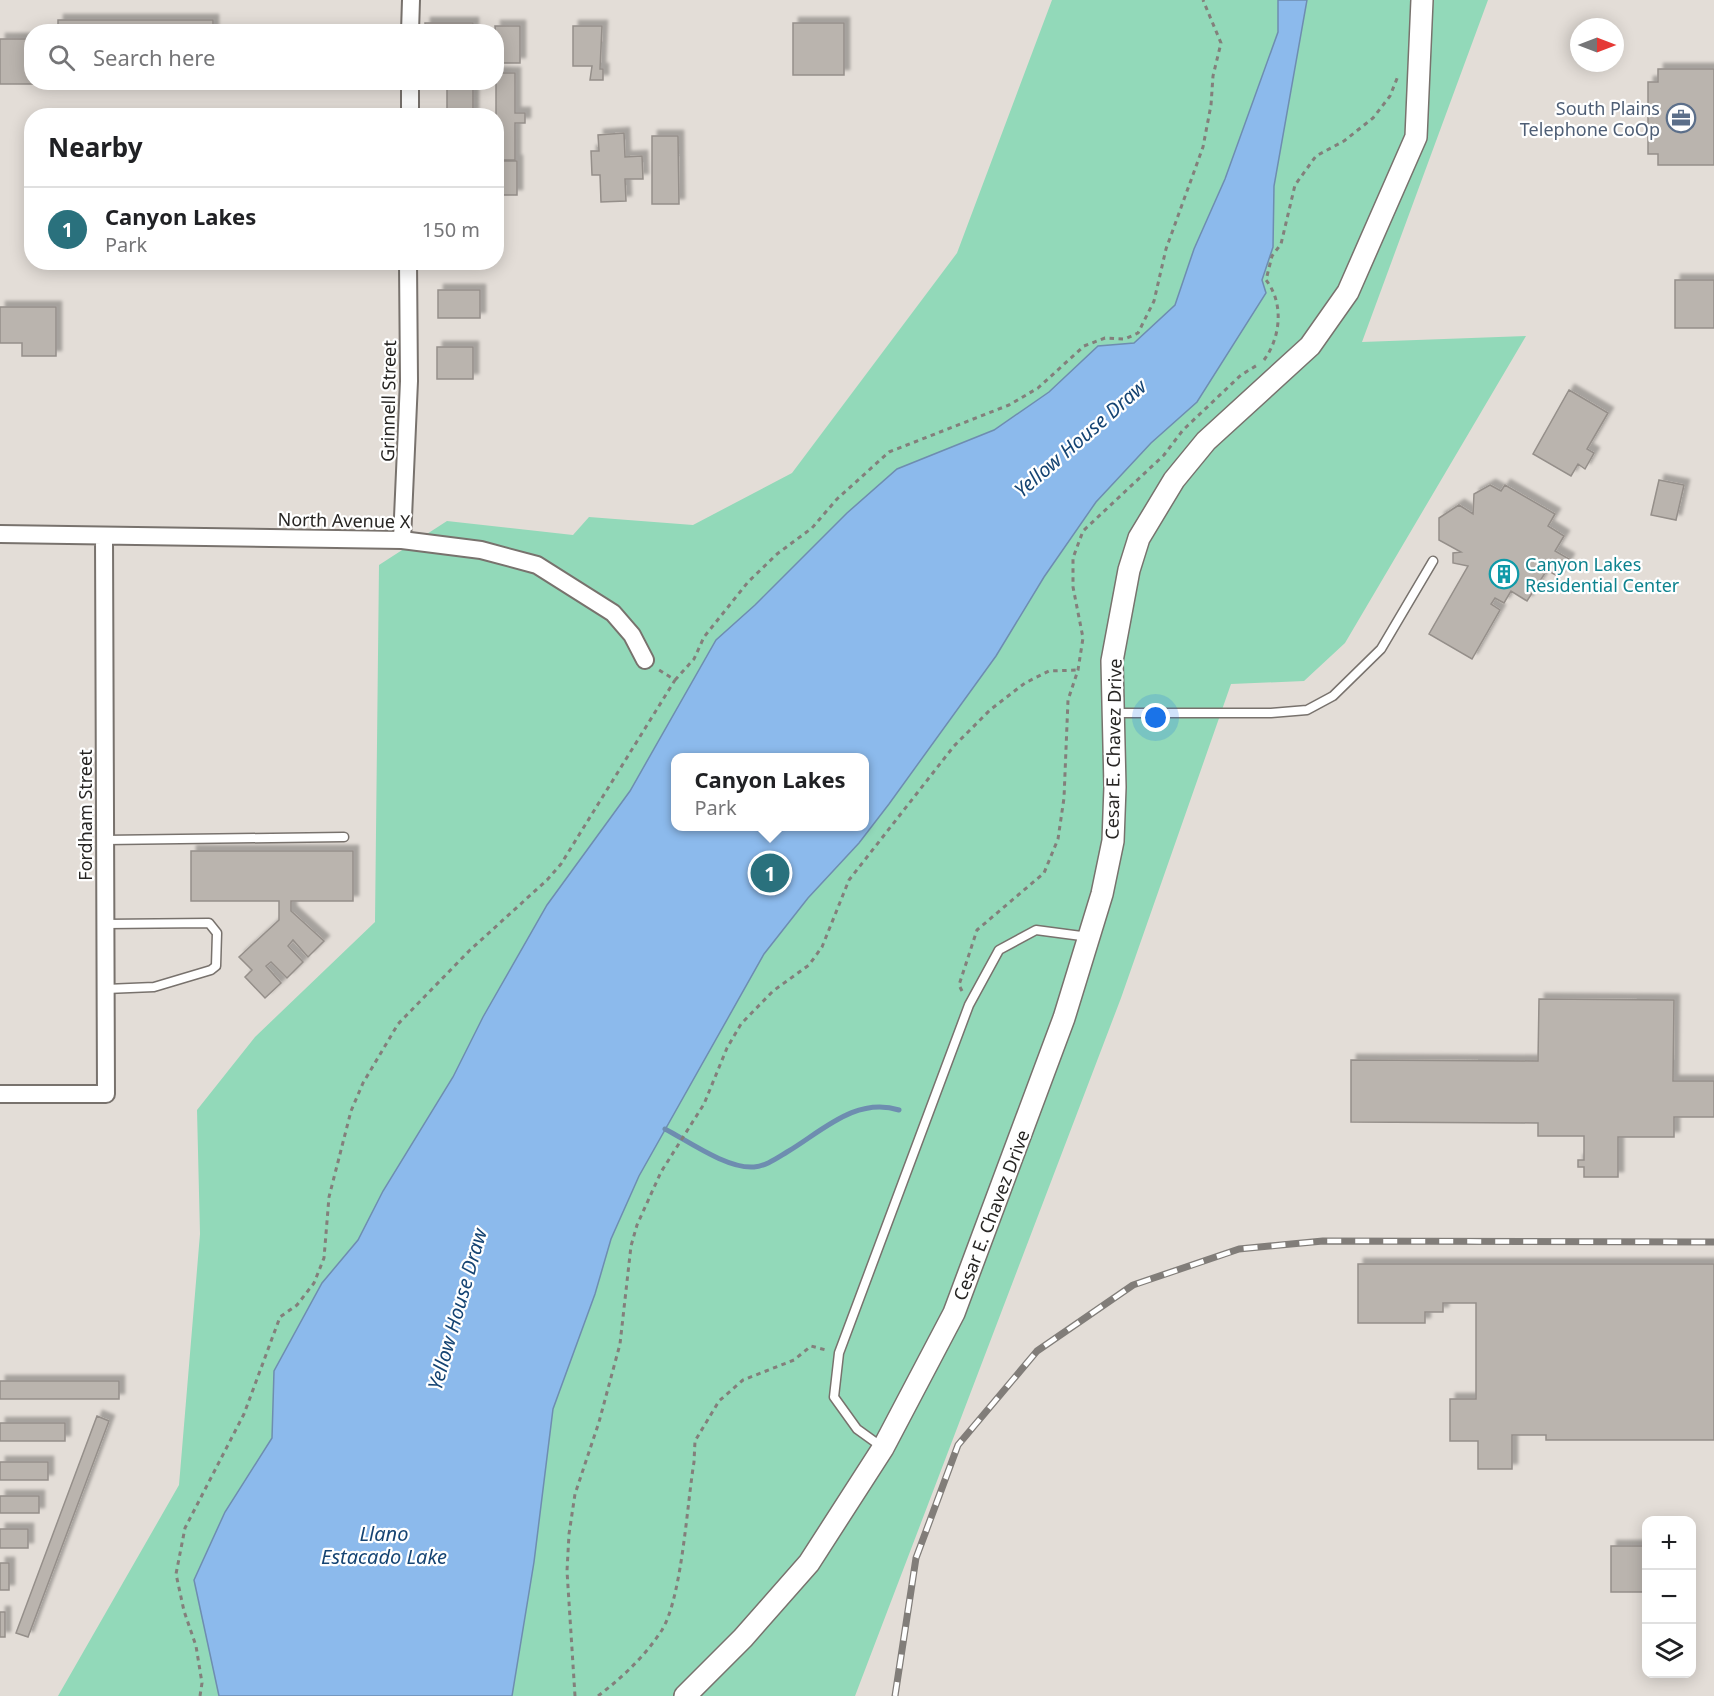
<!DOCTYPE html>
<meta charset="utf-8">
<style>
body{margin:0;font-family:"Noto Sans",sans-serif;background:#f2f2f2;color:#202124}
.controls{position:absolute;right:18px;bottom:18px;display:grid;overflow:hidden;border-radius:12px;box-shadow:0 3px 15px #0003}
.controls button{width:54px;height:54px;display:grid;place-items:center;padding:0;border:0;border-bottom:2px solid #e0e0e0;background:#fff;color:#202124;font:30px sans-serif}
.compass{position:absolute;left:1570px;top:18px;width:54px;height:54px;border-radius:50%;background:#fff;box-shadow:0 3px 15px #0003;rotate:90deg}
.you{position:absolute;left:1156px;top:718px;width:21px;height:21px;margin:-15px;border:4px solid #fff;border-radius:50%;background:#1a73e8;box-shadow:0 0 0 9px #1a73e833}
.badge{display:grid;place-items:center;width:39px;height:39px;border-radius:50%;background:#2a717d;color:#fff;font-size:20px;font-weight:700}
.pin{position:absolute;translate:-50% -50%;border:3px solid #fff;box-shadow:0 2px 6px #0006}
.popup{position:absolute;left:671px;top:753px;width:198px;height:78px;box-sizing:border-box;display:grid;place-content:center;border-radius:12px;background:#fff;filter:drop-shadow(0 2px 4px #0005);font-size:20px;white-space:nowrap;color:#757577}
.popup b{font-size:22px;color:#202124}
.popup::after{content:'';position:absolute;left:50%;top:100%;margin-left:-12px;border:12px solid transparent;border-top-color:#fff}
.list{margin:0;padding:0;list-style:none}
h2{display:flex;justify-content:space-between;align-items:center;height:78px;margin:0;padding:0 24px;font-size:26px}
h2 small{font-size:20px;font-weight:400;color:#757577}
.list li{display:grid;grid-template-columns:39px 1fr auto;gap:18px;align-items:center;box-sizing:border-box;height:84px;padding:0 24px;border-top:2px solid #e0e0e0}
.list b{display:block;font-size:22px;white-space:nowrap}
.list p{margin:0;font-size:20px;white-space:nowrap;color:#757577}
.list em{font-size:20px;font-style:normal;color:#757577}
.icon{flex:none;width:33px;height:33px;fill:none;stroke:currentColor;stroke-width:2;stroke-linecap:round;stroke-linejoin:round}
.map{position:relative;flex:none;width:1714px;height:1696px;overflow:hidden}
.search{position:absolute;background:#fff;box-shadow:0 3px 15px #0003;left:24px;top:24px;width:480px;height:66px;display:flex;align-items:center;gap:15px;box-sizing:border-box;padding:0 21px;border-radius:24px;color:#757577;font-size:22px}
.panel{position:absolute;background:#fff;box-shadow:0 3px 15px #0003;left:24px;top:108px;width:480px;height:162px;border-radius:24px}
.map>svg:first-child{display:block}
.green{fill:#92d9b9;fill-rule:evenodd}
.water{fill:#8cbaec;stroke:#6e8db0;stroke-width:1.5;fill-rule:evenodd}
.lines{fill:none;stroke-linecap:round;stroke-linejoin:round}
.stream{stroke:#6e8db0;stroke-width:5}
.building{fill:#bab4ae;stroke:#958f8a;stroke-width:1.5;filter:url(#shadow)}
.service-casing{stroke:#78726d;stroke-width:11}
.minor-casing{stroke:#78726d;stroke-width:20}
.tertiary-casing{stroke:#78726d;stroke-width:24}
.path{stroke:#837f7b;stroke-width:3;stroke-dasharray:4.5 4.5;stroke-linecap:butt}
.service{stroke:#fff;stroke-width:8}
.minor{stroke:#fff;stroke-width:16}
.tertiary{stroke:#fff;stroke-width:21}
.rail-casing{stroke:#817d79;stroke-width:7}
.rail{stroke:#fff;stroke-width:4.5;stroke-dasharray:14;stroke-linecap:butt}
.labels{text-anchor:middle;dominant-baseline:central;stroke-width:4.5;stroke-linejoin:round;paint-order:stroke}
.service-label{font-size:18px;fill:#4e5e75;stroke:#fff;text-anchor:end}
.street-label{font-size:18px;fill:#272523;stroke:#fff}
.culture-label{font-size:18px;fill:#0d838f;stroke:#fff;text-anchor:start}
.water-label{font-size:20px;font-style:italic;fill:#154473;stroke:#fff}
</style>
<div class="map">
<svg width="1714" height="1696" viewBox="0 0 1714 1696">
<defs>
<filter id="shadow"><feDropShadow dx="5.5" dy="-5.5" stdDeviation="1.5" flood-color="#0004"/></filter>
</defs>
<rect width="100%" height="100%" fill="#e3ddd7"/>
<!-- green -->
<path class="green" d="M1052 0H1488L1362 342 1526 336 1345 643 1304 681 1231 684 1121 998 855 1696H58L179 1485 200 1234 197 1110 255 1037 375 922 379 565 447 521 573 535 589 517 693 525 792 473 957 253ZM676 758H864V826H676Z"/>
<!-- water -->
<path class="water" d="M1278 0H1307L1274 186 1273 247 1262 280 1266 293 1197 402 1151 443 1096 502 1044 577 996 656 889 804 859 843 808 898 764 954 639 1176 611 1239 595 1294 553 1409 534 1562 512 1696H219L194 1580 225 1512 272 1438 274 1371 322 1283 358 1240 383 1191 453 1077 483 1017 547 905 630 791 716 640 755 605 847 513 897 469 994 430 1049 392 1098 346 1134 343 1175 305 1194 249 1225 179 1278 32ZM676 758H864V826H676Z"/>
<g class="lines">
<!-- stream -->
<path class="stream" d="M665 1129C688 1141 727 1169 754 1167 766 1166 777 1158 787 1152 821 1132 856 1096 899 1110"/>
</g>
<!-- building -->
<path class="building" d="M58 20H213V32H58Z
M425 23H473V32H425Z
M793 23H844V75H793Z
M495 26H520V63H503V50H499V44H496Z
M573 26H602L600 69H603V80H590L592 66H573Z
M0 39H32V82L75 84H0Z
M1658 69H1714V165H1658V154H1648V82H1658Z
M496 73H515V113H525V123H515V160H496Z
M473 82V116H447V83L441 82Z
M624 133 625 157 642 156 643 179H625L626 201 601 202 600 175H592L591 151H599L598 135Z
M652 136H678L679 204H652Z
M496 161H517V195H496Z
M1675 280H1714V328H1675Z
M438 290H480V318H438Z
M0 307H56V356H22V343H0Z
M437 347H473V379H437Z
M1569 390 1608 413 1587 449 1594 453 1585 469 1578 464 1571 476 1533 454Z
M1659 480 1684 485 1676 520 1651 515Z
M1490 485 1501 491 1505 485 1555 514 1548 526 1564 536 1555 551 1569 559 1559 577 1547 570 1527 601 1511 591 1504 603 1495 598 1491 604 1500 610 1472 659 1429 634 1468 566 1453 563V553L1461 552 1439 540V518L1459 505 1473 514 1474 494Z
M191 851H353V901H291V911L324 941 308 957 293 940 288 946 303 962 287 978 271 962 266 966 281 983 265 998 245 977 252 970 239 957 279 920V901H191Z
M1539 999 1674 1000 1673 1081H1714V1117H1674V1137H1618V1177H1584V1167H1578V1160H1584V1136H1538V1123L1351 1122V1060L1538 1061Z
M1358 1264H1714V1440H1546V1435H1512V1469H1478V1441H1450V1399H1476V1303H1443V1312H1425V1323H1358Z
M0 1381H119V1399H0Z
M97 1416 109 1421 28 1637 16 1633Z
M0 1423H65V1441H0Z
M0 1462H48V1480H0Z
M0 1496H39V1513H0Z
M0 1529H28V1548H0Z
M1611 1546H1646V1592H1611Z
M0 1563H9V1590H0Z
M0 1612H5V1637H0Z"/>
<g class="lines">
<!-- service casing -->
<g class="service-casing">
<path id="service" d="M1115 713H1271L1307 710 1333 696 1381 649 1433 561
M105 840 344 837
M105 924 209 923 217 933 216 966 211 970 154 987 106 989
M882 1447 857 1429 834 1397 839 1353 969 1005 999 950 1036 930 1089 937"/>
</g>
<!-- minor casing -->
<g class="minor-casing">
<path id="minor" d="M410 32 411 0
M410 116V82
M0 534 402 540 481 550 537 565 613 613 632 635 645 660
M402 540 409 381 408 262
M0 1094H106L104 536"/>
</g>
<!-- tertiary casing -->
<g class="tertiary-casing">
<path id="tertiary" d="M685 1696 743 1638 809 1563 883 1448 954 1313 1064 1018 1102 894 1113 841 1115 787 1112 661 1129 570 1139 538 1174 480 1206 441 1310 346 1348 292 1416 137 1422 0"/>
</g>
<!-- path -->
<path class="path" d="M1264 360C1281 337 1284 303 1266 280L1272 256 1281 244 1295 185 1316 156 1344 141 1373 118 1390 96 1398 76
M675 680 694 659 704 637 748 582 777 554 812 528 837 499 889 452 1009 405 1038 388 1084 346 1105 338 1125 339 1138 333 1154 301 1166 249 1203 147 1211 105 1213 76 1221 43 1203 0
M962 991 959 985 977 930 1044 873 1058 839 1064 798 1068 700 1078 670 1083 638 1073 587V558L1083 531 1164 455 1183 430 1241 375 1259 364
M200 1696 202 1683 196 1646 184 1611 176 1574 185 1528 244 1414 280 1317 297 1305 314 1283 324 1258 329 1197 351 1111 363 1083 398 1024 469 951 547 880 561 864 675 680 659 670
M575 1696 567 1571 569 1534 575 1494 599 1422 620 1344 631 1246 637 1225 661 1172 704 1104 727 1048 741 1024 773 991 809 965 822 947 849 880 954 746 990 710 1025 683 1049 671 1078 670
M598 1696C623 1677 645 1656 662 1630 682 1597 687 1504 694 1462L695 1441 719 1401 743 1380 794 1360 811 1346 826 1350"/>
<!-- service -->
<use href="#service" class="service"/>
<!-- minor -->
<use href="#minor" class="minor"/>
<!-- tertiary -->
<use href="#tertiary" class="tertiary"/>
<!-- rail casing -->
<g class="rail-casing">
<path id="rail" d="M895 1696 916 1558 958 1445 1037 1351 1133 1285 1239 1249 1323 1241 1714 1242"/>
</g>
<!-- rail -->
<use href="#rail" class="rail"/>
</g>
<!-- icons -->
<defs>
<g id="office-ring" transform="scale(1.5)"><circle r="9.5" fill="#fff" stroke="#5c6f8a" stroke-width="1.5"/><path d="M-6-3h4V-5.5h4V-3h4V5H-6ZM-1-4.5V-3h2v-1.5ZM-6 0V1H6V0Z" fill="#5c6f8a"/></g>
<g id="building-ring" transform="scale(1.5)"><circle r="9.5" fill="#fff" stroke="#0f9aa8" stroke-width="1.5"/><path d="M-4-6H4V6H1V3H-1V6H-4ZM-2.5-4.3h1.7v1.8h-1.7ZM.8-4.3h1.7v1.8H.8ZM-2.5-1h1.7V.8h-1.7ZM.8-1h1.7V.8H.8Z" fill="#0f9aa8"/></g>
</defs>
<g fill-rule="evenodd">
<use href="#office-ring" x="1681" y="118"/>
<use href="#building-ring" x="1504" y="574"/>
</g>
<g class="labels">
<!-- service labels -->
<g class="service-label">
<text x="1660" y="108">South Plains<tspan x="1660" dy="21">Telephone CoOp</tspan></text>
</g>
<!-- street labels -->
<g class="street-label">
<text transform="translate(388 401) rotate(-89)">Grinnell Street</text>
<text transform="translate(344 520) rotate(1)">North Avenue X</text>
<text transform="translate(1113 749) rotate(-89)">Cesar E. Chavez Drive</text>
<text transform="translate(85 815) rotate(-90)">Fordham Street</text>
<text transform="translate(991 1215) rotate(-69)">Cesar E. Chavez Drive</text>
</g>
<!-- culture labels -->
<g class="culture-label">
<text x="1525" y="564">Canyon Lakes<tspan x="1525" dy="21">Residential Center</tspan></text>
</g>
<!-- water labels -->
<g class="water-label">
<text transform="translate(1080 438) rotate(-41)">Yellow House Draw</text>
<text transform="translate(457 1309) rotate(-74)">Yellow House Draw</text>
<text x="384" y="1533">Llano<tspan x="384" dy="23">Estacado Lake</tspan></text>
</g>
</g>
</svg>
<div class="controls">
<button>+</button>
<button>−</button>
<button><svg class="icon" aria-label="layers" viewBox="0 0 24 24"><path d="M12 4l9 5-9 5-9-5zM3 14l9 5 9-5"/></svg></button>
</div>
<svg class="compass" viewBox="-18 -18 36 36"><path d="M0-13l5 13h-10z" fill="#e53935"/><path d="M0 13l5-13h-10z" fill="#757577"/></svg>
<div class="you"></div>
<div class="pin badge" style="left:770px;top:873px">1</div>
<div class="popup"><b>Canyon Lakes</b>Park</div>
<div class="search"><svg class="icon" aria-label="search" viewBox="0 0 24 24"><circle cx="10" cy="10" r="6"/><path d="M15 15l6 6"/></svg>Search here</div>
<section class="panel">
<h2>Nearby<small></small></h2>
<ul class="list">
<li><span class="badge">1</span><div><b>Canyon Lakes</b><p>Park</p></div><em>150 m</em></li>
</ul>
</section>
</div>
